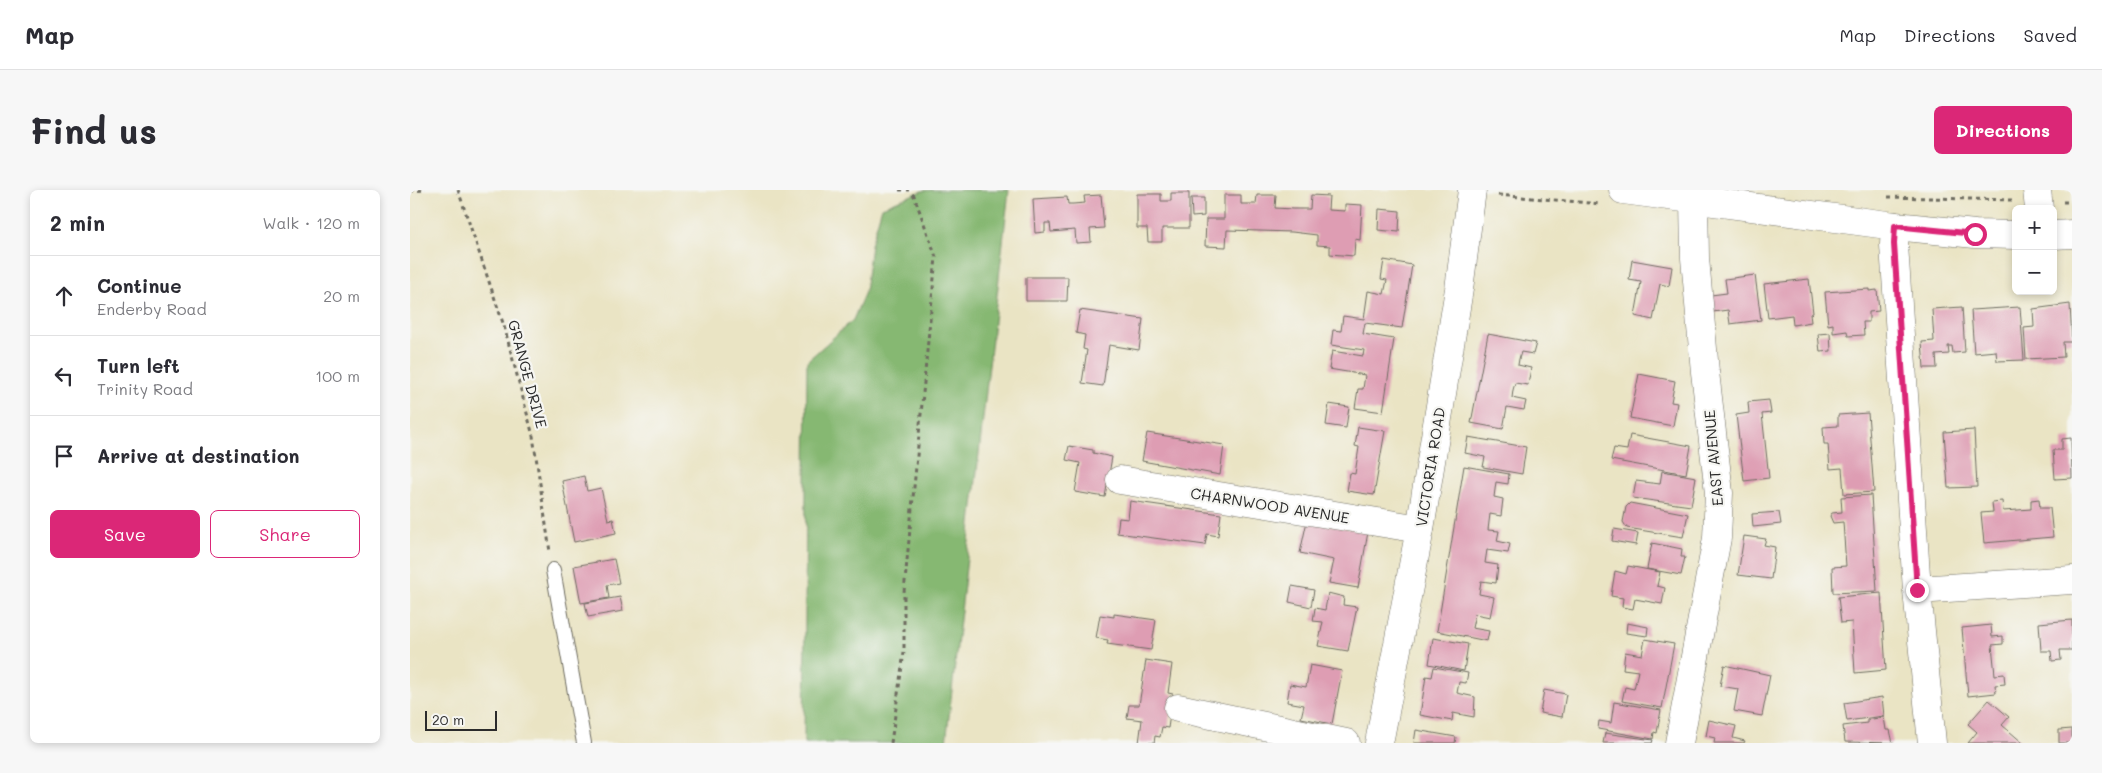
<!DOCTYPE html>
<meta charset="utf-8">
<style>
body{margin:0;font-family:Mali,sans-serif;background:#f7f7f7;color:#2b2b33}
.controls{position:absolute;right:15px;top:15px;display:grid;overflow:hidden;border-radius:8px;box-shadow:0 2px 8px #0003}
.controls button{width:45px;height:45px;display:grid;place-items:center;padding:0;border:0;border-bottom:1px solid #e1e1e2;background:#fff;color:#2b2b33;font:25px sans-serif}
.scale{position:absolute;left:15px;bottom:12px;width:72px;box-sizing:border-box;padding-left:5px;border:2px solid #2b2b2b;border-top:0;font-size:14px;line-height:18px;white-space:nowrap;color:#2b2b2b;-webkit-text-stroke:4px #f6f6f2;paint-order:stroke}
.stop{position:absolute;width:15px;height:15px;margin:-11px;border:4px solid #db2777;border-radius:50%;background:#fff}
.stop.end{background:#db2777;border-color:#fff;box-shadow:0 1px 5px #0008}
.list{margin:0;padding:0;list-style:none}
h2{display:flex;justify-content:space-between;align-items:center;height:65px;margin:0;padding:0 20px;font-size:21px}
h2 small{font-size:16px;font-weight:400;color:#7c7c81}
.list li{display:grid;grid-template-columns:32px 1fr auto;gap:15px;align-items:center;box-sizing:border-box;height:80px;padding:0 20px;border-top:1px solid #e1e1e2}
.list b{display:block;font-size:19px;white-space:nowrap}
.list p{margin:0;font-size:16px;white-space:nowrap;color:#7c7c81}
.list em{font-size:16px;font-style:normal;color:#7c7c81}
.actions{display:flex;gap:10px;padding:15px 20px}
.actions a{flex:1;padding:11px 0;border:1px solid #db2777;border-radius:8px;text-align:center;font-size:18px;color:#db2777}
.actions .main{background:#db2777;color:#fff}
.icon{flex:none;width:28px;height:28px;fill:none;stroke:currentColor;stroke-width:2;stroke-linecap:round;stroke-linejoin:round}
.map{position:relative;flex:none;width:1662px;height:553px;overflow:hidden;border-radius:8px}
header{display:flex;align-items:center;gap:30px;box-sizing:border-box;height:70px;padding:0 25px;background:#fff;border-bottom:1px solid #e1e1e2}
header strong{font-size:24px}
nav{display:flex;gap:28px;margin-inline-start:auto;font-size:18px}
.intro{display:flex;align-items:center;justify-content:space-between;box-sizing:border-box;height:120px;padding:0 30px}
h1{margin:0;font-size:35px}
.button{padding:12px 22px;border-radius:8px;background:#db2777;color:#fff;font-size:18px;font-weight:700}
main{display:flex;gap:30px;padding:0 30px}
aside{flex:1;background:#fff;border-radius:8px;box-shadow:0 2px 8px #0003}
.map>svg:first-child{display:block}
.forest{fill:#86b872;stroke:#58724e}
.building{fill:#de9db3}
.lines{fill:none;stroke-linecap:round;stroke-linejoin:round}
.service-casing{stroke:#6e6c61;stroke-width:16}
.minor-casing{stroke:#6e6c61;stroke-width:29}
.tertiary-casing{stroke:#6e6c61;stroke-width:29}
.secondary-casing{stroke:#6e6c61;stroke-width:29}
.path{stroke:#6e6c61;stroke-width:3;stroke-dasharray:4 4;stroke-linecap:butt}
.service{stroke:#fff;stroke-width:14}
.minor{stroke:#fff;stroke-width:28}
.tertiary{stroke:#fff;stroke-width:28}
.secondary{stroke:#fff;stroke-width:28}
.route{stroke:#db2777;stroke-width:6}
.labels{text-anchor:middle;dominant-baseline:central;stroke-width:4.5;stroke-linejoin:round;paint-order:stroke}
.street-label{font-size:15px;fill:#2b2b2b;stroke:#f6f6f2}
</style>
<header>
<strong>Map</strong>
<nav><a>Map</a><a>Directions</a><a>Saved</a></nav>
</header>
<div class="intro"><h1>Find us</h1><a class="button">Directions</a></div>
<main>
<aside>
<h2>2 min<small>Walk · 120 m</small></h2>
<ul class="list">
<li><svg class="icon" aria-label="ahead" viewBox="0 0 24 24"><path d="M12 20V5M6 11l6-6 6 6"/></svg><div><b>Continue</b><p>Enderby Road</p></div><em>20 m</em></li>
<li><svg class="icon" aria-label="left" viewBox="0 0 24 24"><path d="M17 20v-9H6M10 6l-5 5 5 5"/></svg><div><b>Turn left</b><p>Trinity Road</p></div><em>100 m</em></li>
<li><svg class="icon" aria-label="arrive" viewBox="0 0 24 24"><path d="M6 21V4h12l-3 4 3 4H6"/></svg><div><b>Arrive at destination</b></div></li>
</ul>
<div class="actions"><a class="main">Save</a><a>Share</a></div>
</aside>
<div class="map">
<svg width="1662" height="553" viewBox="0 0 1662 553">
<rect width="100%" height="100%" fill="#f6f6f2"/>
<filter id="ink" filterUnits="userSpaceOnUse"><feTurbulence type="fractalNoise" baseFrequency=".02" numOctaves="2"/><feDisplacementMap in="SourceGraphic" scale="10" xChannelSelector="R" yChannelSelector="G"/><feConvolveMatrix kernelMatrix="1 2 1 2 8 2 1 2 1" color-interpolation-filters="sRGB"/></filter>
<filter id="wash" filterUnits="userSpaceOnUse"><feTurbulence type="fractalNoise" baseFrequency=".0096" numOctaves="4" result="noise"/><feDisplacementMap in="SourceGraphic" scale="20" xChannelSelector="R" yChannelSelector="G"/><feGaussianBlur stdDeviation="1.12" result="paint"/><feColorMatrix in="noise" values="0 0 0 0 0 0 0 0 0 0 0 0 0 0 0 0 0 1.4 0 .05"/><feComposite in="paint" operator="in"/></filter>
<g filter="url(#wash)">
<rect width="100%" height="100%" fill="#eae4c4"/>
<!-- forest -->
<path class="forest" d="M522 0H599L536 553H394L397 171 443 130 455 102 461 55 472 17 512 1Z"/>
<g id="blocks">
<!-- building -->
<path class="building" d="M761 3H779V38H752V52H738L737 38H727V4H751V11H761Z
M691 5 694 38 680 39 681 52 666 53 665 40 641 42 640 33H635V42L625 43 623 9 657 7 658 14H663L675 13 674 6Z
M814 5H831V14H846L847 5H866L865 18 883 19H900L901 5 919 6 918 20 935 21V14L952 15 950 50 945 49 944 66 920 64V56L907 55V45L882 42 817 40 816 57 795 56 796 29H814Z
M781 8H794V26L782 27Z
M969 19 990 21 989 42 968 40Z
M974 70 1002 75 992 138 955 133 953 144 984 149 973 222 945 218 948 199H953L955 185 919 179 922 161 953 166 954 160 921 155 923 140 931 141 933 126 954 129 958 101 974 104 977 90 971 89Z
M1222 70 1262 77 1259 96 1250 94 1243 130 1225 126 1231 92 1219 90Z
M1345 85 1351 130 1320 134 1318 120 1303 122 1301 105 1317 103 1315 89Z
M616 87H658L657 111H616Z
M1399 89 1403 123 1400 124 1401 132 1383 135 1382 125 1358 128 1354 94Z
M1459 99V101L1467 100 1469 121 1459 122V132H1453L1454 145 1438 146 1437 141 1423 143V134L1418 135 1415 102Z
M1660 114 1662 152H1653L1654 167 1616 169 1614 138 1624 137 1623 119Z
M1552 117 1555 162 1543 163 1542 156H1538L1539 164 1526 165 1527 178H1514L1512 152 1524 151 1522 119Z
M1610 117 1614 170 1587 171 1586 161 1564 163 1561 120Z
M670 120 733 129 729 160 699 155 693 196 672 193 677 160 673 159 675 145 666 143Z
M1420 143 1421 161 1410 162 1408 144Z
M1078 144 1126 153 1123 164 1111 162 1109 169 1108 175 1121 178 1118 195 1105 193 1103 200 1102 208 1116 211 1114 220 1097 217 1093 239 1061 233Z
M1229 184 1265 191 1261 212 1267 213 1263 236 1220 228Z
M1359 210 1361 223 1352 224 1359 288 1334 291 1326 225 1339 223 1338 212Z
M919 214 939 217 936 238 916 235Z
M1458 223 1464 302 1434 304 1432 278 1420 279 1418 254H1414L1413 237 1428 236V225Z
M948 237 975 241 964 305 937 301 940 283 945 284 949 257 945 256Z
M1564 240 1567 297 1538 298 1534 242Z
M737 243 814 255 810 285 732 271Z
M1220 245 1281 256 1276 284 1201 270 1204 258 1217 260Z
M1058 247 1116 257 1112 284 1073 277 1075 267 1055 263Z
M1661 248 1662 288 1645 289 1643 260H1652V249Z
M659 256 683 260V263L702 267 695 307 665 302 670 273 656 270Z
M1054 276 1099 284 1098 294 1086 292 1084 307 1093 309 1091 326 1080 324 1078 340 1089 341 1087 351 1100 354 1098 363 1077 360 1075 373 1088 375 1086 393 1071 391 1069 404 1084 407 1080 427 1065 424 1062 438 1079 441 1077 451 1027 441Z
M1252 281 1286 287 1281 316 1223 308 1226 291 1250 294Z
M174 286 177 301 191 298 198 330 203 329 206 343 164 352 152 291Z
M1461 305 1467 401 1423 403 1422 377 1436 376 1433 332 1423 333 1420 326 1422 323 1432 322 1431 307Z
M1629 309 1630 318H1640L1643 347 1574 353 1571 323 1583 322 1582 312 1592 311 1593 321 1608 320 1621 319V310Z
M720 311 811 324 808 346 797 344 795 355 707 343 709 328 718 329Z
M1220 313 1278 324 1273 347 1217 338 1213 332 1216 317Z
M1369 322 1371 334 1343 337 1342 324Z
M897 331 958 342 948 398 919 393 924 370 890 363Z
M1204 339 1228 343 1226 355 1202 351Z
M1334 346 1356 349 1354 355 1365 357 1361 389 1328 385Z
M1242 353 1272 359 1271 367H1275L1271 385 1237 379Z
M204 369 209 393 197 395 199 408 171 413 164 376Z
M1218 376 1250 382 1247 396 1255 398 1252 414 1225 409 1223 419 1212 417 1213 408 1201 406 1205 381 1216 384Z
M882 396 904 400 901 417 879 412Z
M918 403 934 407 933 415 947 417 938 461 908 456 913 432 903 431 905 418 915 420Z
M1471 403 1476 480 1445 483 1442 432 1431 433 1428 407Z
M210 407 213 421 178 427 175 413Z
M704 424 746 430 741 460 697 454 698 450 686 448 690 425 704 427Z
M1662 430V460H1650L1651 470 1642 471 1641 461H1631L1629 433Z
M1217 433 1238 437 1237 446 1216 443Z
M1581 435 1582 447 1593 446V454L1582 455 1585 485 1594 484 1595 494 1585 495 1586 503 1558 506 1552 438Z
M1023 448 1058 454 1054 481 1019 474Z
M1235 449 1264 454 1252 518 1212 511 1215 497 1224 499 1228 481 1213 479 1215 462 1232 465Z
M736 470 762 474 758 503 763 504 758 538 752 537 750 547 745 546 744 553H729L732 530 717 528 719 515H729Z
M900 475 932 481 922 534 891 528 894 515 877 512 880 494 896 497Z
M1314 475 1360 485 1352 526 1324 521 1328 499 1310 496Z
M1024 477 1058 483 1056 493 1049 492 1047 503 1065 507 1064 527 1043 523 1042 531 1010 525 1016 486 1022 487Z
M1134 500 1156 504 1152 527 1130 523Z
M1472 507 1474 526 1437 531 1434 513Z
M1579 510 1599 527 1592 535 1613 553H1558L1567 542 1558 534Z
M1204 512 1251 520 1247 543 1244 542 1243 549 1188 539 1189 531 1201 533Z
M1474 527 1476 540H1480L1483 553 1435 552 1433 536 1457 533V530Z
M1299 530 1326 536 1323 548 1335 551 1334 553H1304L1305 548 1296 546Z
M1662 539V553H1649V540Z
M1006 540 1046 547 1045 553H1004Z
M1195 543 1243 550 1242 553H1193Z"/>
</g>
</g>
<g filter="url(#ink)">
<use href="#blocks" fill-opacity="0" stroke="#6e6c61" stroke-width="1"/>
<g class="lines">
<!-- service casing -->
<g class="service-casing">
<path id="service" d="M143 380 174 553"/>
</g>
<!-- minor casing -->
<g class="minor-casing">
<path id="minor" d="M1627 0 1629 19
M1485 36 1484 55 1507 400 1522 553
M710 290 1010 339
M1507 400 1662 390
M768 518 936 553
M1269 553 1307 348 1309 303 1295 182 1285 68 1284 9"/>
</g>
<!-- tertiary casing -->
<g class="tertiary-casing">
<path id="tertiary" d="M969 553 1010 339 1049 99 1062 0"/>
</g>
<!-- secondary casing -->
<g class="secondary-casing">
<path id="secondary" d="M1213 0 1485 36 1565 44 1606 45
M1643 45 1662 44"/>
</g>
<!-- path -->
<path class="path" d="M48 0 94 136 123 246 140 362
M489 0H499
M0 1 16 0
M1088 5 1191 14
M1478 7 1602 10
M1653 12H1662
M481 553 494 462V402L526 67 502 0"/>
<!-- service -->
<use href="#service" class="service"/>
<!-- minor -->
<use href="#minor" class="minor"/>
<!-- tertiary -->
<use href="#tertiary" class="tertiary"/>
<!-- secondary -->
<use href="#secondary" class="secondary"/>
</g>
</g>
<g class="lines" filter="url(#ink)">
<!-- route -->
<path class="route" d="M1507 400 1484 54 1485 36 1565 44"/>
</g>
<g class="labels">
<!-- street labels -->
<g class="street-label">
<text transform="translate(118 184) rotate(75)">GRANGE DRIVE</text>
<text transform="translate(1303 268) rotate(-95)">EAST AVENUE</text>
<text transform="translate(1020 277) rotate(-81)">VICTORIA ROAD</text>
<text transform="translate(860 315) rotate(9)">CHARNWOOD AVENUE</text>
</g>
</g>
</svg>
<div class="controls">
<button>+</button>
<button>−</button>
</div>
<div class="scale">20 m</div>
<div class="stop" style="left:1565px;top:44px"></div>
<div class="stop end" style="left:1507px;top:400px"></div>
</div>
</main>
